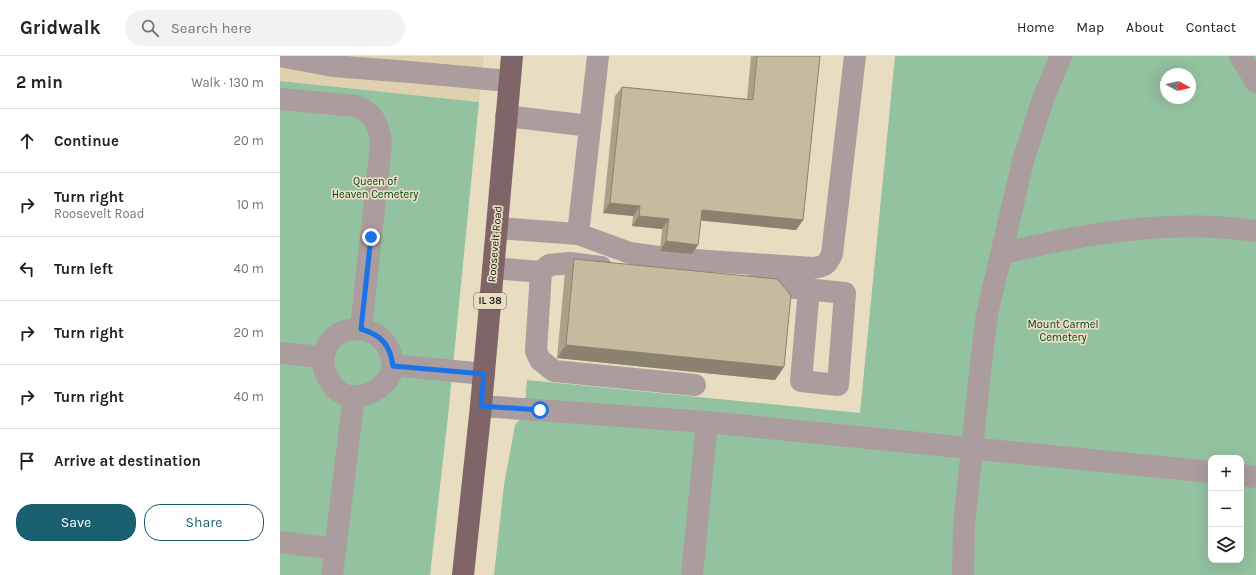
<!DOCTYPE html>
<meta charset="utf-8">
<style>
body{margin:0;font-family:Karla,sans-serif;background:#f2f2f2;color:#202124}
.controls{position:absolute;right:12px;bottom:12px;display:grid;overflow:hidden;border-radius:8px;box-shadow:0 4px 16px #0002}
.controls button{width:36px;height:36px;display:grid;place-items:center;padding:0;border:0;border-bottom:1px solid #e0e0e0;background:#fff;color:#202124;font:20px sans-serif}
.compass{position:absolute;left:880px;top:12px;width:36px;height:36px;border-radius:50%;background:#fff;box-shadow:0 4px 16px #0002;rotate:98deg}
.stop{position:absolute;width:12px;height:12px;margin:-9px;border:3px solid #1a73e8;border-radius:50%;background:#fff}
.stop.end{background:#1a73e8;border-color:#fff;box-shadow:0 1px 4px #0008}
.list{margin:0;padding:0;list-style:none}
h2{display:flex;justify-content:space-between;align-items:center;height:52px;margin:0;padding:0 16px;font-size:17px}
h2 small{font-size:13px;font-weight:400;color:#757577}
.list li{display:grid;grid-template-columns:26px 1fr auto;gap:12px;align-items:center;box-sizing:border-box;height:64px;padding:0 16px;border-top:1px solid #e0e0e0}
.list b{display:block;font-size:15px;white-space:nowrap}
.list p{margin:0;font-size:13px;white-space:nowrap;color:#757577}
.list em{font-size:13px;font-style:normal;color:#757577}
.actions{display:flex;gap:8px;padding:12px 16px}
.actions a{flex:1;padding:9px 0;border:1px solid #185f70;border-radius:16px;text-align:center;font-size:14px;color:#185f70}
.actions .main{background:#185f70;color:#fff}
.icon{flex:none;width:22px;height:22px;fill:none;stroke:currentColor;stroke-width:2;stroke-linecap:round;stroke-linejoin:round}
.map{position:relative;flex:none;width:976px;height:519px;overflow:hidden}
header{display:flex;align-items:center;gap:24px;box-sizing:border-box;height:56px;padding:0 20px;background:#fff;border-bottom:1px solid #e0e0e0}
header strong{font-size:19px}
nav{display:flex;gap:22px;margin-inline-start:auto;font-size:14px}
.search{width:280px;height:36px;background:#f2f2f2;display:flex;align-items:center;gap:10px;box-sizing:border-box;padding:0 14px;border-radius:22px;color:#757577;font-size:15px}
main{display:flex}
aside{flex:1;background:#fff}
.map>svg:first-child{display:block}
.built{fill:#dfd1ad}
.green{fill:#93c2a0;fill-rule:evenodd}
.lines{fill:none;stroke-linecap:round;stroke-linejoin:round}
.minor{stroke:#ab9c9d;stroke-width:22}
.major{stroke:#806568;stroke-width:22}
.wall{fill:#aaa189}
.shaded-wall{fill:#8b836f}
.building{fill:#c6bb9f;stroke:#8b836f}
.route{stroke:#1a73e8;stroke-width:5}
.labels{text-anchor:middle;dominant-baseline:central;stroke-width:3.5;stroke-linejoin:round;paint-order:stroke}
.shield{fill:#e9ddc1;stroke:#5b5445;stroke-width:1}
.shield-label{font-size:10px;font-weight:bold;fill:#1e1a10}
.park-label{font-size:11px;fill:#064724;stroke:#e9ddc1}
.street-label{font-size:11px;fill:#1e1a10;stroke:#e9ddc1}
</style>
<header>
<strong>Gridwalk</strong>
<div class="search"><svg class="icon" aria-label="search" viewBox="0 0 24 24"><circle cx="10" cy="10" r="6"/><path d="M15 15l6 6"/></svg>Search here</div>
<nav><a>Home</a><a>Map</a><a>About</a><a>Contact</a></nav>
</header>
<main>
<aside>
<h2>2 min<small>Walk · 130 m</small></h2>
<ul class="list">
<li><svg class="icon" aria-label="ahead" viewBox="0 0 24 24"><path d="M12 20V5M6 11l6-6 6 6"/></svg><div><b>Continue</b></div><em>20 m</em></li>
<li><svg class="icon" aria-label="right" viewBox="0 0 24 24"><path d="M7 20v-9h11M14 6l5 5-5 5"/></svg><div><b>Turn right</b><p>Roosevelt Road</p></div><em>10 m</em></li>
<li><svg class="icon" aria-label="left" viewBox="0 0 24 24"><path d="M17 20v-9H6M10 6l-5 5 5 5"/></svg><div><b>Turn left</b></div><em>40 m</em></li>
<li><svg class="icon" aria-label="right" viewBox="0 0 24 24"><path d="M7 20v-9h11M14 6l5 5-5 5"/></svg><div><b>Turn right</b></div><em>20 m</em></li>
<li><svg class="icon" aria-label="right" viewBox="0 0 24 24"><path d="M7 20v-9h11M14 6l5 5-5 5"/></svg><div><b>Turn right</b></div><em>40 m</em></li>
<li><svg class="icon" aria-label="arrive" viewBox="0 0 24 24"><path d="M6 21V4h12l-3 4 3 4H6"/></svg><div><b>Arrive at destination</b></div></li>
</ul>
<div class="actions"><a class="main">Save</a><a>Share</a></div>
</aside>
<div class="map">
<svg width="976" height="519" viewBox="0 0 976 519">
<rect width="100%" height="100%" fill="#e9ddc1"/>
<!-- built -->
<path class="built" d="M0 0H204L199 46 0 25Z"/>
<!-- green -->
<path class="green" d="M615 0H976V519H214L224 429 235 369 244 359 247 324 580 357ZM886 18H910V42H886ZM931 402H961V504H931Z
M0 25 199 46 168 360 150 519H0Z"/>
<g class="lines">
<!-- minor -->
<path class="minor" d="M0 0 53 10 130 16 229 25
M318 0 298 178 350 197 385 202 533 212C545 210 547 209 552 198L575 0
M960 0 976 26
M0 43 76 50C95 58 99 69 101 88L81 273
M226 60 310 70
M217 172 298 178
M721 198C804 177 891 163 976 175
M213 212 261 216 269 209 290 207 321 211
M261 216 256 295 260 304 274 315 415 329
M475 228 565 237 558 329 521 325 529 233
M81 273C87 275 93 276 98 280 110 289 118 309 108 323 99 335 80 344 65 339 58 337 51 328 48 322 39 307 44 285 60 277 66 273 74 274 81 273Z
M0 297 43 301
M113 309 204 318
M201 350 427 366
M961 419 976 421
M0 486 56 493
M52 519 74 340
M412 519 427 366 931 416
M683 519 684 469 701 307 707 258 743 105 763 43 781 0"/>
<!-- major -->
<path class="major" d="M183 519 201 350 232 0"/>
</g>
<!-- wall -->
<path class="wall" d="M471 0H540L523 164 516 174 421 164 418 189 412 198 380 195 382 173 352 170 353 160 323 157 335 40 342 31 467 43Z
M294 203 504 311 495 324 277 302 285 216Z"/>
<!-- shaded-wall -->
<path class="shaded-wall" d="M330 147 360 150 353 160 323 157Z
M422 154 523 164 516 174 415 164Z
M359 160 389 163 382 173 352 170Z
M386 185 418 189 412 198 380 195Z
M286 289 504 311 495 324 277 302Z"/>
<!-- building -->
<path class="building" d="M477 0H540L523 164 422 154 418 189 386 185 389 163 359 160 360 150 330 147 342 31 473 44Z
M294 203 497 223 511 239 504 311 286 289Z"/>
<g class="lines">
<!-- route -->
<path class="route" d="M91 181 81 273C101 279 110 288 113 310L204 318 201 350 260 354"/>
</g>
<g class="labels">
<!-- shield labels -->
<rect class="shield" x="194" y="237" width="32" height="16" rx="3"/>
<g class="shield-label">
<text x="210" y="245">IL 38</text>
</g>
<!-- park labels -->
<g class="park-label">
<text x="95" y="125">Queen of<tspan x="95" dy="13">Heaven Cemetery</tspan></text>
<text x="783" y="268">Mount Carmel<tspan x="783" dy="13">Cemetery</tspan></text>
</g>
<!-- street labels -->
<g class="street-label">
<text transform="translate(215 188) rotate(-85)">Roosevelt Road</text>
</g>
</g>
</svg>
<div class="controls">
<button>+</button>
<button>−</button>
<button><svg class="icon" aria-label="layers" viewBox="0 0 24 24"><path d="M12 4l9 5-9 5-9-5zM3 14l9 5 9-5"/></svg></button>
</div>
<svg class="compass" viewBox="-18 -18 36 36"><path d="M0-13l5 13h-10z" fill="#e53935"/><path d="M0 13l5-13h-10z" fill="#757577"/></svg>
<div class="stop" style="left:260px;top:354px"></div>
<div class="stop end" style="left:91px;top:181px"></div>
</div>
</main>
